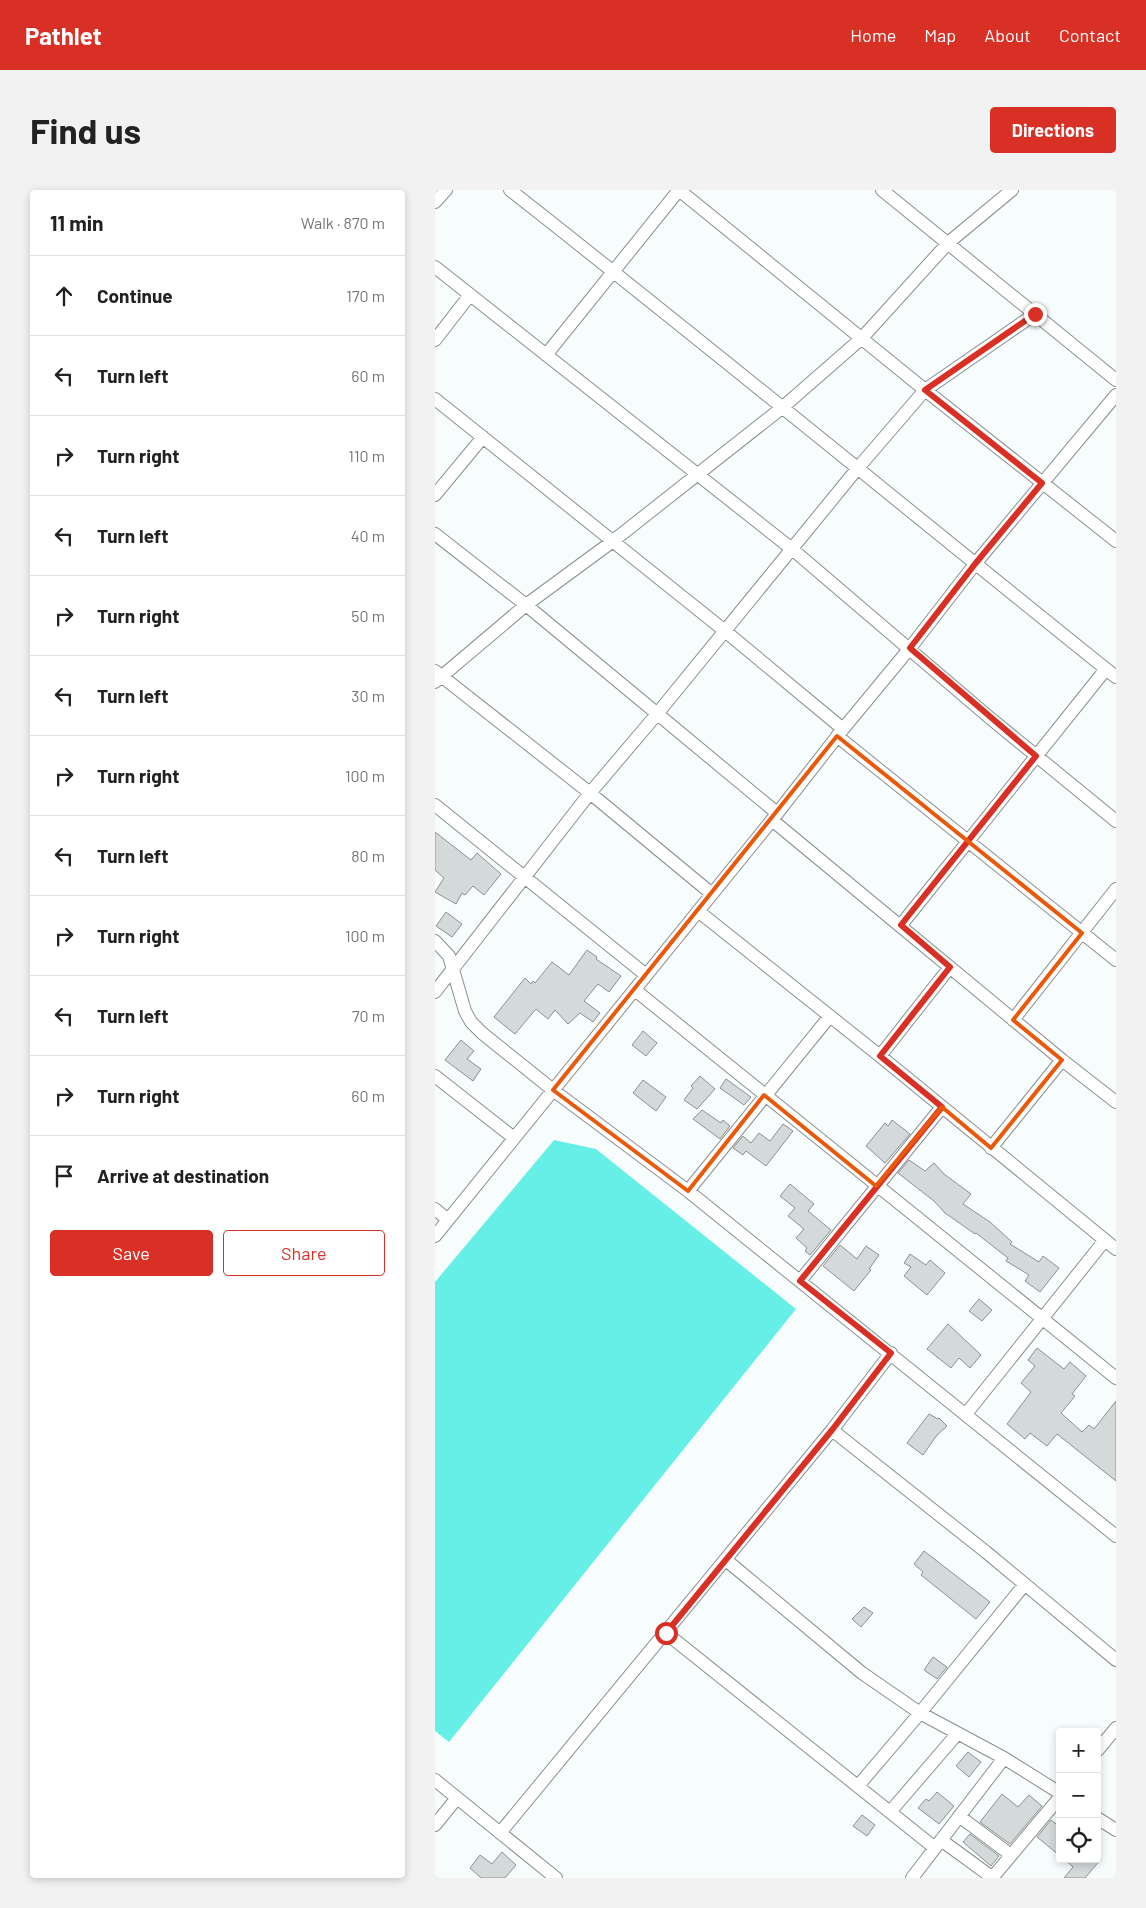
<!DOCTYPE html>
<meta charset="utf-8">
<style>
body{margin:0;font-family:Barlow,sans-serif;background:#f2f2f2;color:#222}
.controls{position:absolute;right:15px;bottom:15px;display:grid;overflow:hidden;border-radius:5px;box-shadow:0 2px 8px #0003}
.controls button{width:45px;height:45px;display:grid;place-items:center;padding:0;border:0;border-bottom:1px solid #e0e0e0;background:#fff;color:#222;font:25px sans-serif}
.stop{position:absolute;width:15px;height:15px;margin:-11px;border:4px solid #d93025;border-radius:50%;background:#fff}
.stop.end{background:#d93025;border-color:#fff;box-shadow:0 1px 5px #0008}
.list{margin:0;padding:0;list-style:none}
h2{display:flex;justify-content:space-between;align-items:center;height:65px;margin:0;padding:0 20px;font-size:21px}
h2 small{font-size:16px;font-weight:400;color:#767676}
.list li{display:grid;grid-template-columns:32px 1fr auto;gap:15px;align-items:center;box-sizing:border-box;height:80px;padding:0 20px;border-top:1px solid #e0e0e0}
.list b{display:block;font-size:19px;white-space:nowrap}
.list em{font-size:16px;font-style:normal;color:#767676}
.actions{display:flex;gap:10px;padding:15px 20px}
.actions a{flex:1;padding:11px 0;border:1px solid #d93025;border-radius:5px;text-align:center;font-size:18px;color:#d93025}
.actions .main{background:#d93025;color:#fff}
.icon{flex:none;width:28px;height:28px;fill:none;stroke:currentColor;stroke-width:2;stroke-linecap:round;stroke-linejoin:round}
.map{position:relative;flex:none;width:681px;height:1688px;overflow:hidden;border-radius:5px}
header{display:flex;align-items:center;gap:30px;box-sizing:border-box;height:70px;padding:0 25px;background:#d93025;color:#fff}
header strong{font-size:24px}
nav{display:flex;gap:28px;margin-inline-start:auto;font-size:18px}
.intro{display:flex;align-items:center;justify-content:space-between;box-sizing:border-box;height:120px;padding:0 30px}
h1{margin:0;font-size:35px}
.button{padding:12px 22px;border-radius:5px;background:#d93025;color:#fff;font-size:18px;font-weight:700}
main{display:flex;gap:30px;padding:0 30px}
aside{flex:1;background:#fff;border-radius:5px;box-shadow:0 2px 8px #0003}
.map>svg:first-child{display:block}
.green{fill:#66efe7}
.building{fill:#d4dada;stroke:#8b9190}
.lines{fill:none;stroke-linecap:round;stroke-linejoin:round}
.street-casing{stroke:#8a8f8f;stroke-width:14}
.street{stroke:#fff;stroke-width:12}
.route{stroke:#d93025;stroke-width:6}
.marked{fill:none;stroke:#e8590c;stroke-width:4;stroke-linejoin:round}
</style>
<header>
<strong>Pathlet</strong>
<nav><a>Home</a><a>Map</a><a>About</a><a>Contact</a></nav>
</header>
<div class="intro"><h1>Find us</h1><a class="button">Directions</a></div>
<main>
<aside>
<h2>11 min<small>Walk · 870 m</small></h2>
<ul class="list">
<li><svg class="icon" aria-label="ahead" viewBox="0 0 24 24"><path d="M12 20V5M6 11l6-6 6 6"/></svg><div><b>Continue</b></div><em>170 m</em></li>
<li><svg class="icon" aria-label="left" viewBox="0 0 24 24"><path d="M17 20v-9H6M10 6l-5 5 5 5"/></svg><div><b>Turn left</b></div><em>60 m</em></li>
<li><svg class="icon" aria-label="right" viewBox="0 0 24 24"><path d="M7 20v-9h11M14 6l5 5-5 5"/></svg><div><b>Turn right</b></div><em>110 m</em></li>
<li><svg class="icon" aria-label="left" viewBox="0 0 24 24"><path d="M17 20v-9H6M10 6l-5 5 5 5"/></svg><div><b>Turn left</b></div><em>40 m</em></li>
<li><svg class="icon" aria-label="right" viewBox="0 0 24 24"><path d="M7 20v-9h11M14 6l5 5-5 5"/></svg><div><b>Turn right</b></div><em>50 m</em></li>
<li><svg class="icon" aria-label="left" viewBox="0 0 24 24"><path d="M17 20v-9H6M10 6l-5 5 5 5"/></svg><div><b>Turn left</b></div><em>30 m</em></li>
<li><svg class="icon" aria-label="right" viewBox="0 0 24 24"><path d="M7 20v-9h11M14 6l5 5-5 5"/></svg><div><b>Turn right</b></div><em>100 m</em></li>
<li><svg class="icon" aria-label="left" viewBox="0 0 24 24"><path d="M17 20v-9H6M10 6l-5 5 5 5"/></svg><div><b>Turn left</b></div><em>80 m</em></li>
<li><svg class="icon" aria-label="right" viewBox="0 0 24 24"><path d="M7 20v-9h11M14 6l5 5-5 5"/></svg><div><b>Turn right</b></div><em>100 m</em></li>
<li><svg class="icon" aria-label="left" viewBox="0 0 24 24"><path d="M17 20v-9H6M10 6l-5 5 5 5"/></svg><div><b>Turn left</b></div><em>70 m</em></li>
<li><svg class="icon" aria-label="right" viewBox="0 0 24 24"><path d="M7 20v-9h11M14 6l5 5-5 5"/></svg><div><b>Turn right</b></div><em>60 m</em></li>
<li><svg class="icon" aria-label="arrive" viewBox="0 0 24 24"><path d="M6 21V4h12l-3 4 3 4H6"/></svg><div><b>Arrive at destination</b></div></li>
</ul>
<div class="actions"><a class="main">Save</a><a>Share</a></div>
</aside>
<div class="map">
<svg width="681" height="1688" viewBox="0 0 681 1688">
<rect width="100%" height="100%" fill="#f7fdfc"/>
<!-- green -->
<path class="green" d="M119 950 161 959 361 1119 14 1552 0 1541V1092Z"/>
<!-- building -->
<path class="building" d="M0 642 36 670 42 663 66 684 49 705 38 696 30 705 27 703 21 714 0 702 9 688 0 680Z
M11 722 27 734 17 747 1 736Z
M152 760 162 767 161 769 186 786 174 802 163 794 149 811 165 823 158 832 145 823 133 834 120 820 113 829 101 819 80 844 59 827 90 788 96 794 98 791 100 793 117 772 134 785Z
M208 841 222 853 211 866 197 855Z
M26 850 39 861 32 869 46 879 38 891 10 870Z
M265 886 280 899 262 919 249 910 258 898 256 896Z
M291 889 316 907 309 915 285 898Z
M208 890 231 907 221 921 198 903Z
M267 920 286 933 288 930 295 936 285 949 258 929Z
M457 930 475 944 450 973 431 956 450 933 453 936Z
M348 934 358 941 331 976 311 961 308 965 298 958 308 946 316 953 324 943 335 951Z
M474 970 490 981 499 973 509 984 536 1004 528 1014 555 1032 577 1052 575 1054 604 1072 608 1066 624 1078 605 1102 590 1091 594 1085 571 1071 573 1068 541 1043 540 1044 510 1023 499 1011 463 983Z
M355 994 379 1014 373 1021 396 1040 375 1065 370 1061 372 1058 361 1048 369 1039 353 1026 360 1018 345 1006Z
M405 1055 422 1069 431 1056 444 1065 434 1079 436 1080 419 1101 388 1076Z
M475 1064 491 1075 495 1070 510 1083 492 1105 469 1086 476 1077 469 1073Z
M544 1109 557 1120 547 1131 534 1121Z
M513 1134 546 1165 535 1178 524 1168 516 1178 492 1159Z
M602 1158 629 1179 635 1172 651 1186 637 1204 640 1206 626 1223 647 1242 654 1235 659 1239 681 1211V1291L622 1244 612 1256 595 1243 590 1249 572 1234 596 1202 586 1193 600 1176 593 1170Z
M494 1224 503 1229 504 1228 512 1236 502 1245 488 1265 472 1253Z
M489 1361 555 1412 541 1429 486 1385 488 1382 479 1374Z
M429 1417 438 1423 426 1437 417 1429Z
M498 1467 512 1477 502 1489 489 1480Z
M533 1562 546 1572 534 1587 521 1576Z
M502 1602 519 1616 504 1634 483 1618 491 1609 494 1611Z
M567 1604 583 1617 594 1605 607 1616 575 1654 545 1632Z
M427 1625 440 1635 432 1646 418 1636Z
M616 1630 625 1637V1666L602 1647Z
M535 1644 564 1666 556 1676 528 1652Z
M67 1662 81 1675 70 1688H46L35 1678 45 1665 57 1674Z
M629 1669H666L650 1688H629L638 1677Z"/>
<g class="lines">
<!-- street casing -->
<g class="street-casing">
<path id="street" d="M75 0C279 160 479 325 681 487
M244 0 490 200 681 351
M447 0 681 190
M0 12 11 0
M0 77 357 359 555 528 681 631
M0 150 35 105
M111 165 244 0
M0 209 290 441 408 539
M0 305 48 247
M0 344 91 415 342 623
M0 481 155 603 277 704
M0 492 91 415 178 351 348 217 427 148 513 53 577 0
M402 546 681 770
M0 615 211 785
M337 630 627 870 681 912
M263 721 445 866 681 1059
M466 735 671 479
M0 751 14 766 30 821 36 832 47 843 118 900 253 1001 681 1346
M200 800 681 1188
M0 802 155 603 222 524 422 279 490 200 600 124
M578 830 681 699
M445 866 515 777
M0 886 79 948
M556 958 627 870
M253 1001 395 826
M0 1019 13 1030
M0 1046 337 630 408 539 475 458 540 374 681 205
M365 1091 507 917
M531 1224 670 1050
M397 1240 551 1362 681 1470
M291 1370 427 1483 485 1523 569 1568 625 1603
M231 1443 500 1658
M662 1561 681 1538
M0 1590 121 1688
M423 1596 485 1523 590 1394
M455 1622 522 1544
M524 1626 576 1665
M662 1628 681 1640
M0 1635 22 1608
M65 1643 397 1240 456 1163
M506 1650 558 1688
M477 1688 569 1568
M557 1688 625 1607"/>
</g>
<!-- street -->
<use href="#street" class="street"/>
</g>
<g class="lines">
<!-- route -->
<path class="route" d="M231 1443 397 1240 456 1163 365 1091 507 917 445 866 515 777 466 735 601 566 475 458 540 374 607 293 490 200 600 124"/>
</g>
<!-- marked area -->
<path class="marked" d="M402 546 647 743 578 830 627 870 556 958 507 917 441 996 329 905 253 1001 118 900Z"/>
</svg>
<div class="controls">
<button>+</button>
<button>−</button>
<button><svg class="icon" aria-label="locate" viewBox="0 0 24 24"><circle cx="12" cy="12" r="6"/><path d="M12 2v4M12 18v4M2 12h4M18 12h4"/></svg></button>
</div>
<div class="stop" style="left:231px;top:1443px"></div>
<div class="stop end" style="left:600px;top:124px"></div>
</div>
</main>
